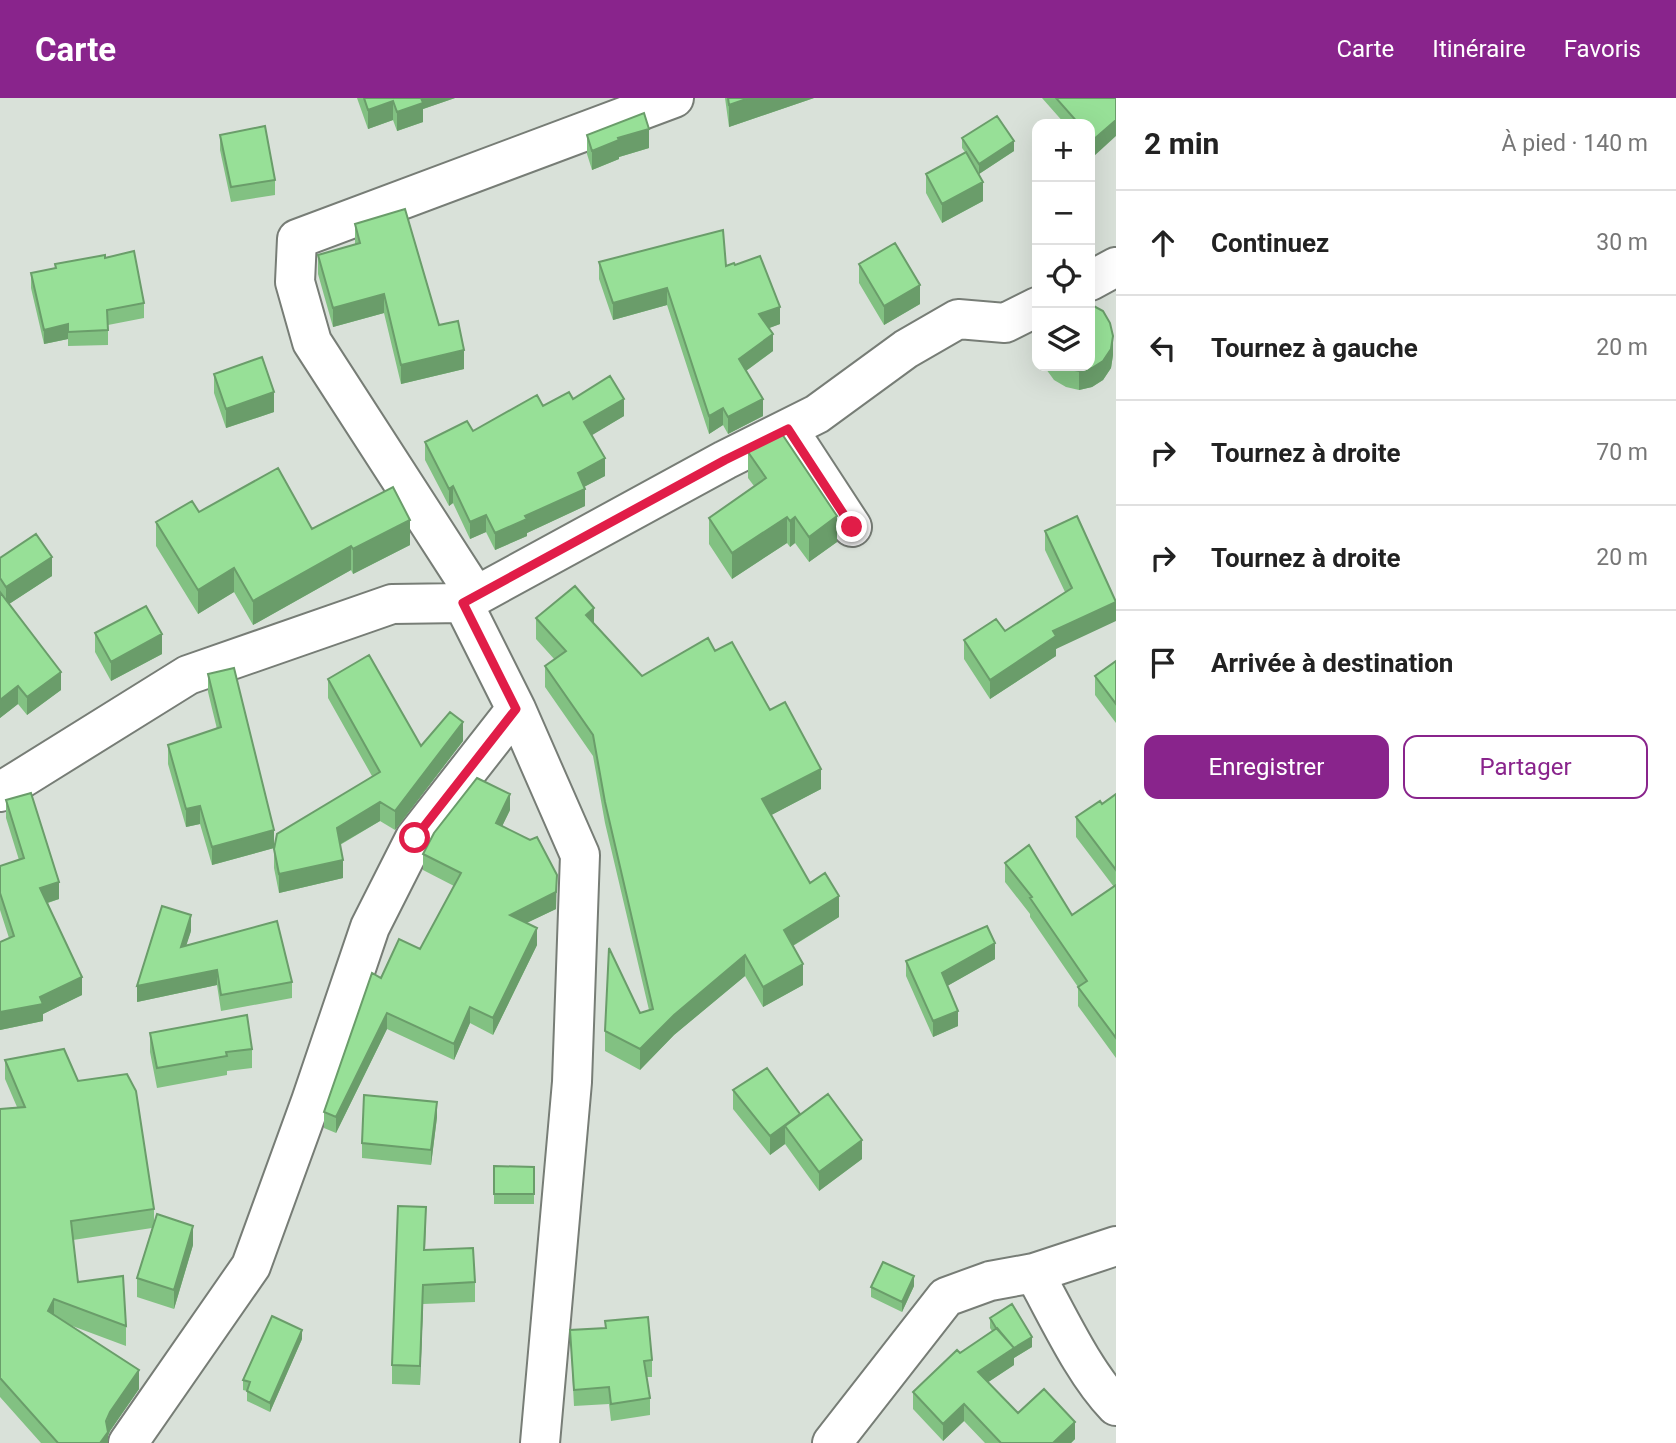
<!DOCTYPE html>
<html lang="fr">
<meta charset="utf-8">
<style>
body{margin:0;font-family:Roboto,sans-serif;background:#f6f6f6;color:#222}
.controls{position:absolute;right:21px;top:21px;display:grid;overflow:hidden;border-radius:14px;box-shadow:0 7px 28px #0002}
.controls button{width:63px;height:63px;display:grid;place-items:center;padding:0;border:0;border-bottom:2px solid #e0e0e0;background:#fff;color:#222;font:35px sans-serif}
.stop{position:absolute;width:21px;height:21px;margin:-16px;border:5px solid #e11d48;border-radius:50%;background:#fff}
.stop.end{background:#e11d48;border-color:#fff;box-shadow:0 2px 7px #0008}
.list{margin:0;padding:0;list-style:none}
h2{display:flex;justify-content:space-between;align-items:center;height:91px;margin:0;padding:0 28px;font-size:30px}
h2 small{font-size:23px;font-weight:400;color:#767676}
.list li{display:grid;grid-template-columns:46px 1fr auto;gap:21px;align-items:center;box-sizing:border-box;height:105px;padding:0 28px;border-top:2px solid #e0e0e0}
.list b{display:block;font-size:26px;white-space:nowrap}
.list em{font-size:23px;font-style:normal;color:#767676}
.actions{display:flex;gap:14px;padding:21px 28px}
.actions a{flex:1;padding:16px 0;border:2px solid #89248c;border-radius:14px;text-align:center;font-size:24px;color:#89248c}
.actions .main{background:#89248c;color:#fff}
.icon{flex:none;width:38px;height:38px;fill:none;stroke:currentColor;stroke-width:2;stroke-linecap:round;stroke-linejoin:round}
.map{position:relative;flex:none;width:1116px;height:1345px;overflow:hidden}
header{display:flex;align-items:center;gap:42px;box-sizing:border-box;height:98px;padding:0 35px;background:#89248c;color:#fff}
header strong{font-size:33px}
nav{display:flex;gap:38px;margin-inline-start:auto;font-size:24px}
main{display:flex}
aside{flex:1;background:#fff}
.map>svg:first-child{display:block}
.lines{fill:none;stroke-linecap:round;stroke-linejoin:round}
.minor-casing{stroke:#777d76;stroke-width:42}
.minor{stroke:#fff;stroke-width:38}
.wall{fill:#82c182}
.shaded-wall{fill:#6a9d6a}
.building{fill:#97e097;stroke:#6a9d6a;stroke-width:2}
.route{stroke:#e11d48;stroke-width:9}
</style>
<header>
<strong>Carte</strong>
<nav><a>Carte</a><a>Itinéraire</a><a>Favoris</a></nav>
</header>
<main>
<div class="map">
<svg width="1116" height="1345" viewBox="0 0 1116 1345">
<rect width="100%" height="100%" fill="#d9e1d9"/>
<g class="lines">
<!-- minor casing -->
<g class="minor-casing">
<path id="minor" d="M1090 183 1116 169
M788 331 852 429
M476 498 312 244 295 184 297 141 674 0
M463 505 725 362 817 316 906 251 958 221 1005 225 1037 209
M0 694 188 577 392 506 463 505 516 611 580 757 572 984 540 1345
M1034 1175C1057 1216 1083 1274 1116 1308
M128 1345 251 1168 311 1003 370 829 415 740 516 611
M832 1345 946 1199 990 1183 1034 1175 1116 1148"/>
</g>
<!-- minor -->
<use href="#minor" class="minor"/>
</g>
<!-- wall -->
<path class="wall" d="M357 0H455L423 11V24L397 33 393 22 368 31Z
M725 0H814L729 29Z
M1042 0H1116L1093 59 1090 55V26H1065Z
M220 37 275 82V97L231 104 220 52Z
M587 37 649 50 619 59V61L592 72 587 56Z
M962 40 1014 53 979 76 983 103 942 125 926 95V76L965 54 962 50Z
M355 126 439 227 464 271 401 286 384 215 333 229 318 176V157L355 147Z
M105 160 144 205V220L108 227V247L68 248V241L44 246 31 190V175L55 170V166Z
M599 164 726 168 780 226 769 230 773 253 746 273 763 318 728 336 723 327 709 336 667 207 613 222 599 181Z
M859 166 920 206 884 227 859 185Z
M1113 257 1111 270 1103 282 1092 289 1079 292 1066 289 1054 282 1046 271V268H1090Z
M214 276 274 314 226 330 214 295Z
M573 301 624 318 591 337 605 378 584 389 585 408 527 435V438L495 452 486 434 470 441 453 405 449 408 425 362V344L473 333Z
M751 348 837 444 809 464 795 445 790 449 787 445 732 481 709 446V420L754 388 748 380V354L751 352Z
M199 414 312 431 410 447 353 476 351 472 253 527 234 494 198 516 156 448V424Z
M1045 433 1116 503 1056 551V558L990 601 964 561V542L1005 533 1065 494 1045 452Z
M0 460 52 478 9 506 61 592 27 617 18 606 0 620Z
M536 520 594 525 642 578 715 553 770 612 821 691 771 717 810 785 839 819 793 848 803 887 763 909 745 878 674 937 640 972 605 953V933L649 912 605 725 593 658 545 589V568L555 562 536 541Z
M95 535 162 556 111 583 95 554Z
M1116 563V625L1095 597V578Z
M208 576 274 750 212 767 200 726 186 729 168 666V647L217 631 208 594Z
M328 581 421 648 463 643 395 732 380 723 340 747 343 780 279 795 274 770V751L372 678 328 600Z
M1116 696V960L1078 908V889L1030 819V816L1005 784V765L1072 817 1114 789 1076 739V719L1102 706Z
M6 702 59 801 48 805 82 897 43 916V923L0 932V844L9 840 0 812V768L19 762 6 720Z
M510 712 502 728 556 811 526 825 537 847 493 937 470 925 454 962 387 931 336 1035 324 1030V1014L381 880 420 851 454 788 423 772V756Z
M191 833 186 847 292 884V900L221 913 217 887 137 904Z
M995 861 947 888 958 928 933 939 906 878V863Z
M150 935 252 951V970L227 973V977L157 990 150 954Z
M5 962 78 983 154 1111V1126L193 1147 174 1211 137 1199V1180L152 1130 73 1142 78 1184 126 1228V1248L67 1226 139 1291 110 1333 108 1338V1345H41L0 1299V1011L17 1009 5 981Z
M733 992 800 1016 862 1061 819 1093 785 1046 770 1057 733 1011Z
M437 1019 431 1067 362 1060V1045Z
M494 1068 534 1069V1106H494Z
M426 1128 425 1152 475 1184V1204L423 1206 420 1287 392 1286V1267Z
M914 1188 902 1214 871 1199V1189Z
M990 1220 1032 1249 1014 1260V1267L988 1284 1018 1315 1075 1341 1071 1345H985L964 1323 943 1343 913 1311V1294L960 1255 992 1233 990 1230Z
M605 1223 652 1262V1279H646L650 1300V1317L611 1323 609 1306 574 1308 570 1232 605 1230Z
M302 1241 270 1314 247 1303V1293L243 1292V1282Z"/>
<!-- shaded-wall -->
<path class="shaded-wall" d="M419 0H455L423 11V24L397 33V14Z
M749 0H814L729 29V7Z
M393 3V22L368 31V12Z
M1116 22V38L1093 59V42Z
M649 31V50L619 59V61L592 72V53L618 40Z
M1014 43V53L979 76V66Z
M983 84V103L942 125V106Z
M920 187V206L884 227V208Z
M667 190V207L613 222V205Z
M384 196V215L333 229V210Z
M780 209V226L759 234V216Z
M68 226V241L44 246V232Z
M773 236V253L739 278V261Z
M1113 238V257L1111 270 1103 282 1092 289 1079 292V273Z
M464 252V271L401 286V267Z
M274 294V314L226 330V311Z
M624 301V318L584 342V324Z
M763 301V318L728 336V319Z
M723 310V327L709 336V318Z
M605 360V378L578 392V375Z
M453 388V405L449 408V391Z
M585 391V408L527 435V438L495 452V435L525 418Z
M486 417V434L470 441V424Z
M837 418V444L809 464V439Z
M787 419V445L732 481V455Z
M795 419V445L790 449V423Z
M410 422V447L353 476V451Z
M351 448V472L253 527V503Z
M52 459V478L6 508V489Z
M234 470V494L198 516V492Z
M1116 504V523L1056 551V558L990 601V582L1053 533Z
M594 510V530L586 517Z
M162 536V556L111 583V564Z
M61 574V592L27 617V599Z
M18 588V606L0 620V602Z
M463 624V643L395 732V713Z
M821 671V691L762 722V701Z
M510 696V712L496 741V725Z
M380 704V723L337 748V730Z
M200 708V726L186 729V711Z
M274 732V750L212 767V749Z
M343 762V780L279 795V776Z
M557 777 556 811 510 833V817Z
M59 784V801L40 807V790Z
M839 798V819L784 853V832Z
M191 817V833L181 864V849Z
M537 830V847L493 937V920Z
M995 845V861L942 891V875Z
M745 857V878L674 937 640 972V951L674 917Z
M803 866V887L763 909V889Z
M217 872V887L137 904V888Z
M82 879V897L43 916V923L0 932V914L40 899Z
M470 909V925L454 962V946Z
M958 913V928L933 939V923Z
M387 915V931L336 1035V1019Z
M437 1004V1019L431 1067V1052Z
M800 1016 785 1028V1046L770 1057V1038Z
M862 1042V1061L819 1093V1074Z
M193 1128V1147L174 1211V1192Z
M914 1178V1188L902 1214V1204Z
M423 1187V1206L420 1287V1268Z
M54 1201V1221L48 1213Z
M302 1232V1241L270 1314V1305Z
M1032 1239V1249L1014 1260V1267L978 1291V1274L1014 1250Z
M139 1272V1291L110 1333 108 1338V1345H100L110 1314Z
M964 1306V1323L943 1343V1326Z
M1075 1324V1341L1071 1345H1053Z"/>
<!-- building -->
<path class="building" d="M364 0H421L423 5 397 14 393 3 368 12Z
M728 0H749L729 7Z
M1056 0H1116V22L1093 42 1090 38V26H1079Z
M644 15 649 31 618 40 619 42 592 53 587 37Z
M997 18 1014 43 979 66 962 40Z
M265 28 275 82 231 89 220 37Z
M966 54 983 84 942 106 926 76Z
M405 111 439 227 458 223 464 252 401 267 384 196 333 210 318 157 360 145 355 126Z
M723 132 726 168 734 165 735 167 760 158 780 209 759 216 773 236 739 261 763 301 728 319 723 310 709 318 667 190 613 205 599 164Z
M895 145 920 187 884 208 859 166Z
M134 153 144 205 107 212 108 232 68 234V226L44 232 31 175 56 170 55 166 105 157V160Z
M1090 206 1103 213 1110 225 1113 238 1111 251 1103 263 1092 270 1079 273 1066 270 1062 268H1090Z
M262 259 274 294 226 311 214 276Z
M610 278 624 301 584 324 605 360 578 375 585 391 525 418 527 421 495 435 486 417 470 424 453 388 449 391 425 344 467 323 473 333 537 297 543 308 569 294 573 301Z
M780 333 837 418 809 439 795 419 790 423 787 419 732 455 709 420 766 380 748 354 753 350 751 348Z
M278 370 312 431 393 389 410 422 353 451 351 448 253 503 234 470 198 492 156 424 192 403 199 414Z
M1077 418 1116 504 1053 533 1056 538 990 582 964 542 996 521 1005 533 1072 490 1045 433Z
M36 436 52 459 6 489 0 480V460Z
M575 488 594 510 586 517 642 578 708 540 715 553 732 544 770 612 785 604 821 671 762 701 810 785 825 775 839 798 784 832 803 866 763 889 745 857 674 917 640 951 605 933 609 850 640 915 653 911 605 704 593 637 545 568 566 553 536 520Z
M0 494 61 574 27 599 18 588 0 602Z
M146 508 162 536 111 564 95 535Z
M369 557 421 648 450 614 463 624 395 713 380 704 337 730 343 762 279 776 274 751 277 736 380 674 328 581Z
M1116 563V606L1095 578Z
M234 570 274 732 212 749 200 708 186 711 168 647 221 629 208 576Z
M477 680 510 696 496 725 530 742 537 739 557 777 556 794 510 817 537 830 493 920 470 909 454 946 387 915 336 1019 324 1014 372 875 381 880 399 841 420 851 461 775 423 756 434 735Z
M31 695 59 784 40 790 82 879 40 899 43 906 0 914V844L14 838 0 795V768L24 760 6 702Z
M1116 696V772L1076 719 1100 703 1102 706Z
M1029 747 1072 817 1116 787V940L1078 889 1087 883 1030 800 1032 799 1005 765Z
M162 808 191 817 181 849 277 823 292 884 221 897 217 872 137 888Z
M987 828 995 845 942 875 958 913 933 923 906 863Z
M247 917 252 951 226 954 227 958 157 970 150 935Z
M64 951 78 983 127 976 136 993 154 1111 71 1123 78 1184 123 1178 126 1228 54 1201 48 1213 139 1272 110 1314 106 1323 108 1334 100 1345H58L0 1280V1011L25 1009 5 962Z
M767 970 800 1016 770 1038 733 992Z
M828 996 862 1042 819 1074 785 1028Z
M364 997 437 1004 431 1052 362 1045Z
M494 1068 534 1069V1096H494Z
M398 1108 426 1109 424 1152 473 1150 475 1184 423 1187 420 1268 392 1267Z
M157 1116 193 1128 174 1192 137 1180Z
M883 1164 914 1178 902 1204 871 1189Z
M1012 1206 1032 1239 1014 1250 996 1230 990 1220Z
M272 1218 302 1232 270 1305 247 1293 250 1284 243 1282Z
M648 1219 652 1262 644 1263 650 1300 611 1306 609 1289 574 1292 570 1232 606 1230 605 1223Z
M997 1230 1014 1250 978 1274 1018 1315 1044 1291 1075 1324 1053 1345H1001L964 1306 943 1326 913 1294 957 1252 960 1255Z"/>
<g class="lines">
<!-- route -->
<path class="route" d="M415 740 516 611 463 505 725 362 788 331 852 429"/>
</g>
</svg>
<div class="controls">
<button>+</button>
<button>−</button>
<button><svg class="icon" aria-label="locate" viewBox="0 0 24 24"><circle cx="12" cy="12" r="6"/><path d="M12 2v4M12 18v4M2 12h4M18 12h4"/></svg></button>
<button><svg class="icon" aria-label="layers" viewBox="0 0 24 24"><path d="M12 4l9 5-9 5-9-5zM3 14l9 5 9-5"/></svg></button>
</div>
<div class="stop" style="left:415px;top:740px"></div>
<div class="stop end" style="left:852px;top:429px"></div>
</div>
<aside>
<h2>2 min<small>À pied · 140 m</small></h2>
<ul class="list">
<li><svg class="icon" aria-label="ahead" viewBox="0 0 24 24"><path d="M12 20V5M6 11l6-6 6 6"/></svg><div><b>Continuez</b></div><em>30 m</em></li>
<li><svg class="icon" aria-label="left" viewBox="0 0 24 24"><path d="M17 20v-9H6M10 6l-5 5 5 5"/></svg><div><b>Tournez à gauche</b></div><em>20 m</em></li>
<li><svg class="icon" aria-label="right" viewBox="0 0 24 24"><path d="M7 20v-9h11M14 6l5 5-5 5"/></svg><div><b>Tournez à droite</b></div><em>70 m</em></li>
<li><svg class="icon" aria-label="right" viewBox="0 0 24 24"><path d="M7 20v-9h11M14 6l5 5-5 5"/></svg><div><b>Tournez à droite</b></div><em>20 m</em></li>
<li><svg class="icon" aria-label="arrive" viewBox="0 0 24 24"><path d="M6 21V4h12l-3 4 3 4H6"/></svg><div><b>Arrivée à destination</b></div></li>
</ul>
<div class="actions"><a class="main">Enregistrer</a><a>Partager</a></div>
</aside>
</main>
